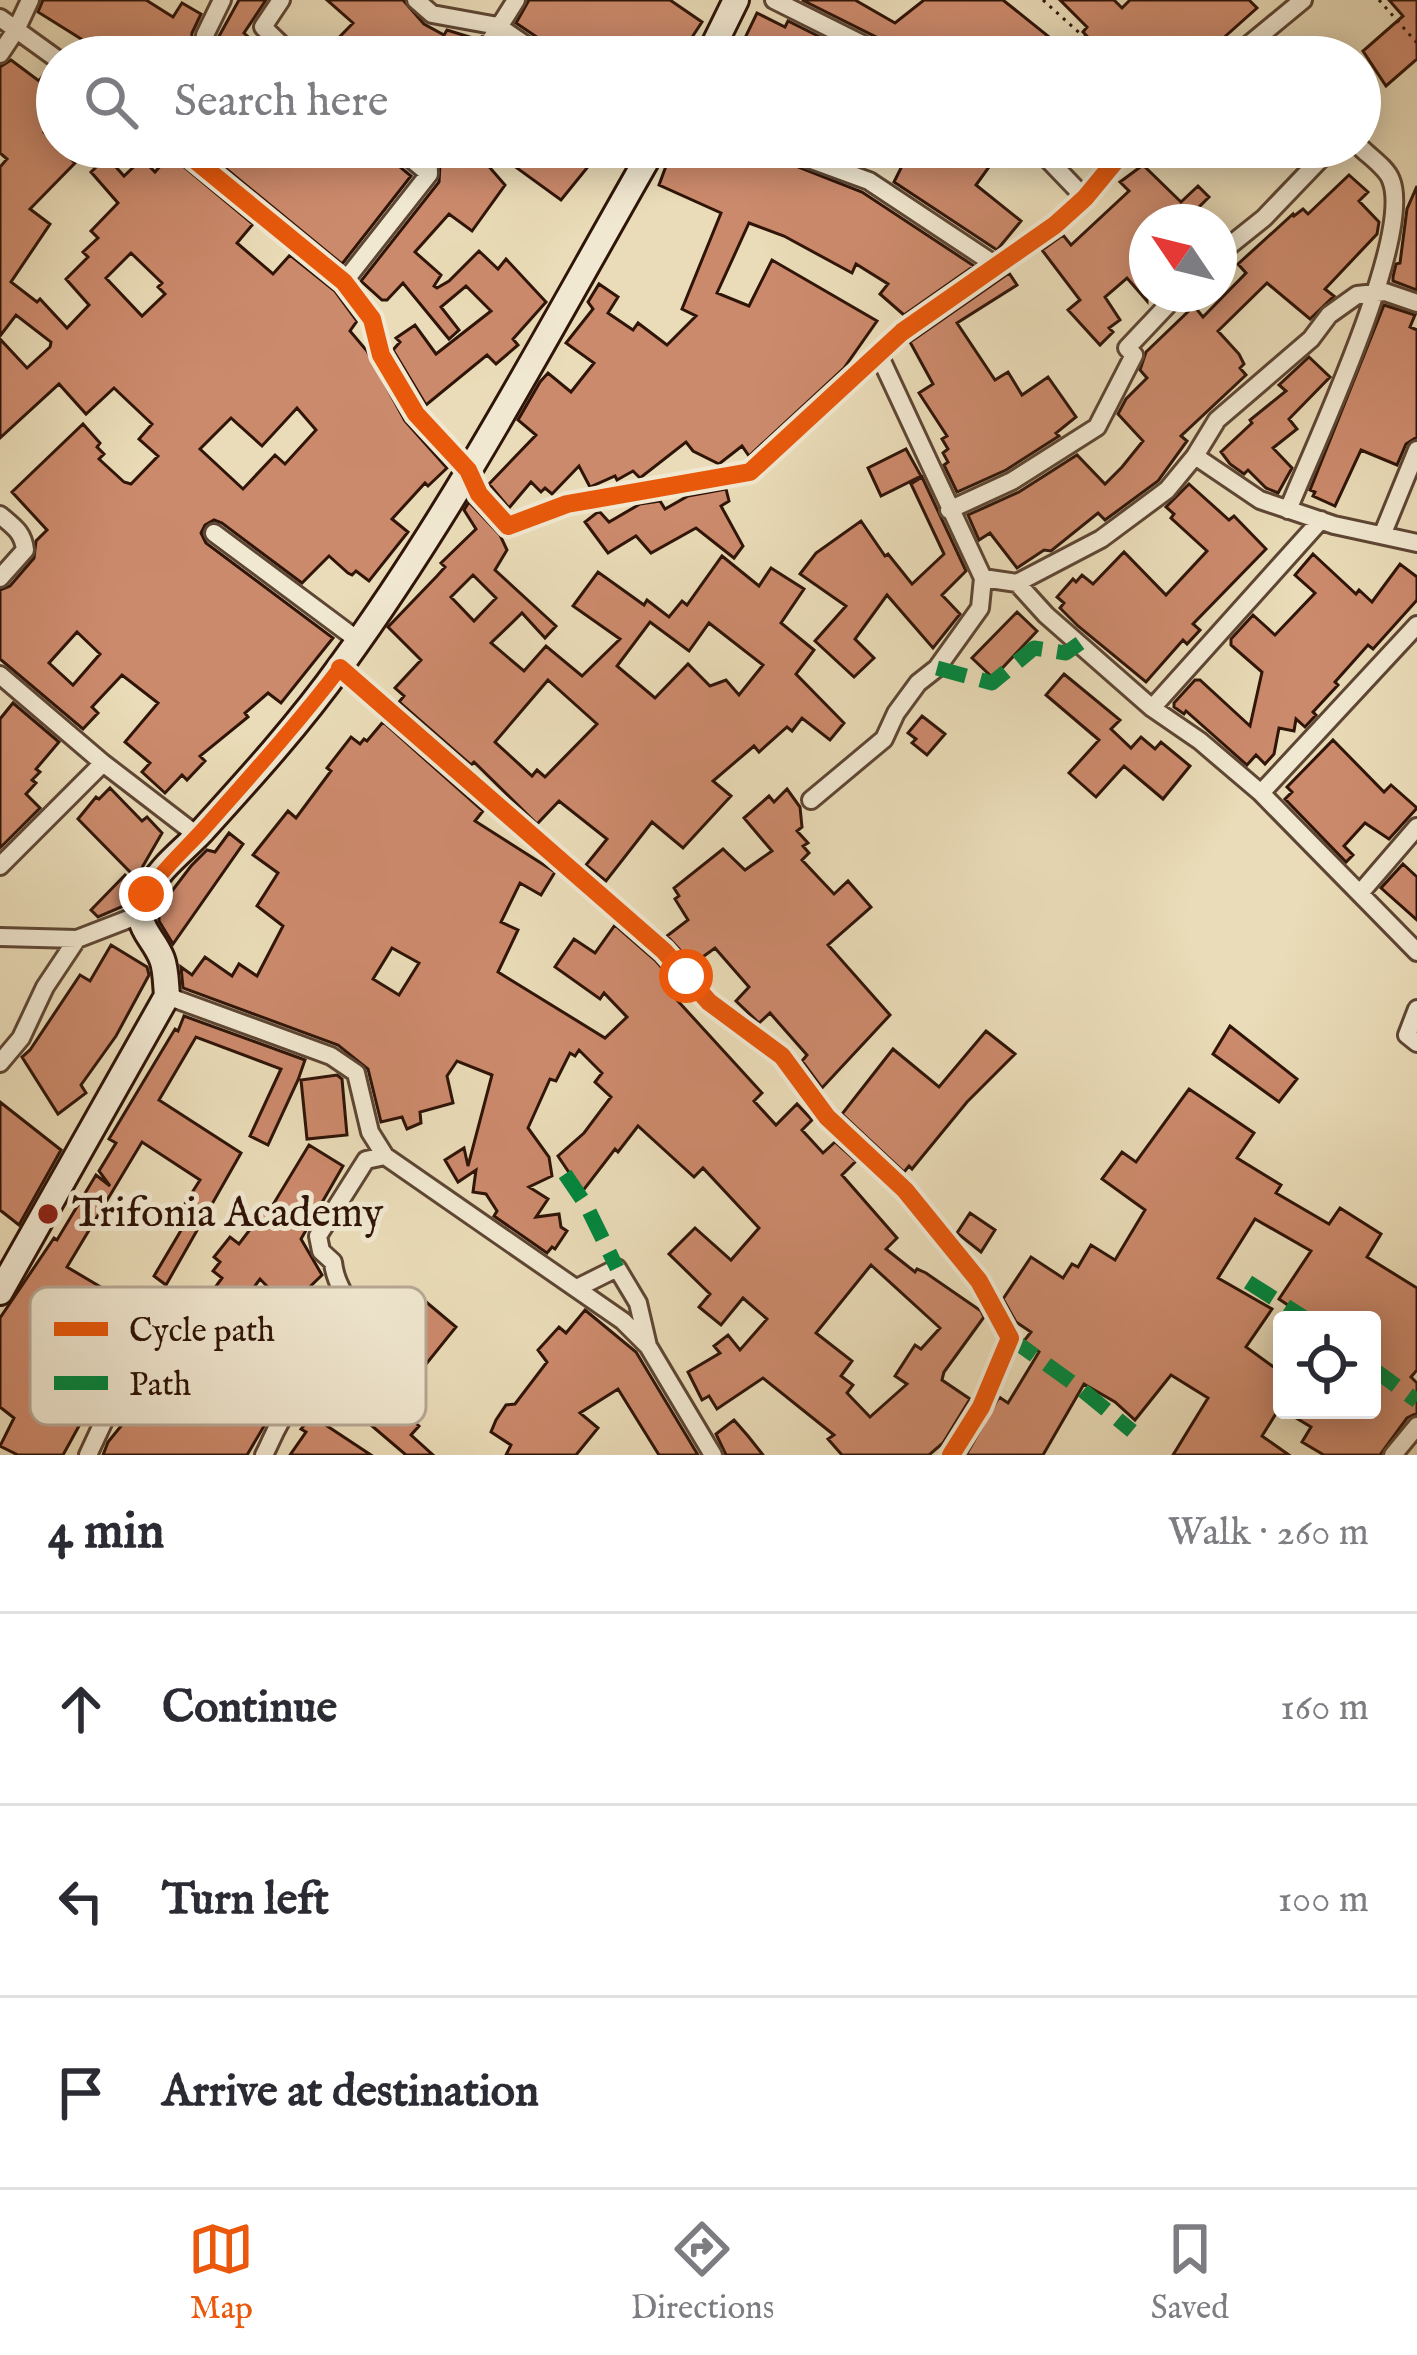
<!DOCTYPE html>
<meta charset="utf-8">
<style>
body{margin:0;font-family:"IM FELL English",serif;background:#f7f7f7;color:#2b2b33}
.controls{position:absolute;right:36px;bottom:36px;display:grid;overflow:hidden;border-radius:12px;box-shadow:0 6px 30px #0003}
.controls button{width:108px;height:108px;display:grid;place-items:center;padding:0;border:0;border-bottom:3px solid #e1e1e2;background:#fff;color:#2b2b33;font:60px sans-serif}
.compass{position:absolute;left:1129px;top:204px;width:108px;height:108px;border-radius:50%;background:#fff;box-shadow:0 6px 30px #0003;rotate:305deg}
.stop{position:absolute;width:36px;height:36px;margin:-27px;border:9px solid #ea580c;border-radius:50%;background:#fff}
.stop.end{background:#ea580c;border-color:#fff;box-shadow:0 3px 12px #0008}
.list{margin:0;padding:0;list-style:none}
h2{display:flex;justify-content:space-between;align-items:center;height:156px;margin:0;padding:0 48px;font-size:51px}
h2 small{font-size:39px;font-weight:400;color:#7c7c81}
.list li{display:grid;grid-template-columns:78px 1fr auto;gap:36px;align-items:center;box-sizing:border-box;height:192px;padding:0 48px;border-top:3px solid #e1e1e2}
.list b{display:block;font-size:45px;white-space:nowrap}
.list em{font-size:39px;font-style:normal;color:#7c7c81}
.icon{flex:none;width:66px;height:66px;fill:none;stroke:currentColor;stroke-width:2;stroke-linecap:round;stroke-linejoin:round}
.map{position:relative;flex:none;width:1417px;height:1455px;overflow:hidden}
.search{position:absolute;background:#fff;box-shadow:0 6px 30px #0003;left:36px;right:36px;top:36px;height:132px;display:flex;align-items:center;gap:30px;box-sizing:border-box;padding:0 42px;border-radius:66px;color:#7c7c81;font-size:45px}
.sheet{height:732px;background:#fff}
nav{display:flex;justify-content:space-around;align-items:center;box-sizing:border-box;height:168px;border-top:3px solid #e1e1e2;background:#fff;font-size:33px;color:#7c7c81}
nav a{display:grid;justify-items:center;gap:6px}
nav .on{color:#ea580c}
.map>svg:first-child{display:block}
.building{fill:#cc8a6c;stroke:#2f1408;stroke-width:3;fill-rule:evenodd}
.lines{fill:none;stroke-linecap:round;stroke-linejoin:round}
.street-casing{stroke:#5e4634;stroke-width:22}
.secondary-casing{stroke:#2f1408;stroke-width:30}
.path{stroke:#2f1408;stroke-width:3;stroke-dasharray:3 6;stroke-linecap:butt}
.street{stroke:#f1e8d1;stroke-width:16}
.secondary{stroke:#f1e8d1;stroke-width:24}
.quiet{stroke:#00873e;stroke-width:15;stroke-dasharray:30 15;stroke-linecap:butt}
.cycleway-casing{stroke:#f1e8d1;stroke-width:26}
.cycleway{stroke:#e8590c;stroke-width:18}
.route{stroke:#ea580c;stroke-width:15}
.poi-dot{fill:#8f2418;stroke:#f1e8d1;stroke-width:4.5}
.labels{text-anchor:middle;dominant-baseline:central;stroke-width:10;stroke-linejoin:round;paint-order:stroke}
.poi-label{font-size:42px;fill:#2f1408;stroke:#f1e8d1;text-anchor:start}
.key{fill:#f1e8d1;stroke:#b7a895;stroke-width:3}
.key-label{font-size:33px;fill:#2f1408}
</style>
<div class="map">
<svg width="1417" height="1455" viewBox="0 0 1417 1455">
<rect width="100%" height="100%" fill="#eadcb8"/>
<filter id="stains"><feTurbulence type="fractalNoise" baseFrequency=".00167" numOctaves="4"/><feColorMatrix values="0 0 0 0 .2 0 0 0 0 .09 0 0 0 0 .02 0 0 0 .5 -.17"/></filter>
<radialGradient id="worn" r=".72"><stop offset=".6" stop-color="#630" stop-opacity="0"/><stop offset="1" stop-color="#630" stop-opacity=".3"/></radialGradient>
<!-- building -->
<path class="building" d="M43 0H146L173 17 182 3 201 14 192 33 190 57H110L38 12Z
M239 0H266L244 33 270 57 216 56 218 38Z
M327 0H403L424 24 444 35 447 30 476 39 467 57H392L377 46 367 57H320L353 23Z
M529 0H670L702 22 679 57H556L550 46 516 23Z
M802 0H855L895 23 924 0H1003L1074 57H901L894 46Z
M1060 0H1114L1122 8 1130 0H1249L1257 8 1202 57H1107L1083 32 1087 27Z
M1389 0H1417V59L1386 86 1363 51 1403 16Z
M757 13 785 27 788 21 860 57H839L794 38 788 51 774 44 769 55 743 42Z
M11 60 39 81 45 73 57 72V115L44 132 75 163 30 209 50 224 11 282 37 302 40 299 67 328 89 305 66 279 88 257 83 252 98 238 91 231 118 203 91 172 107 157 124 176 142 159 155 172 170 155 253 224 237 243 273 274 290 255 335 291 357 321 350 331 367 351 405 421 447 468 428 486 425 483 392 519 408 532 369 581 356 571 352 575 348 573 329 556 302 583 222 523 214 520 205 525 201 533 206 543 333 638 281 703 268 693 245 713 248 717 200 756 205 761 187 780 182 775 165 793 142 772 150 763 125 742 158 703 122 675 92 707 98 713 83 729 0 659V590L10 586 34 558 36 541 47 530 12 492 83 424 100 443 97 447 104 454 99 459 124 482 131 484 158 456 139 439 152 424 114 388 86 414 59 384 0 438V339L27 368 50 347 51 342 16 315 0 336V167L7 159 0 153V67ZM131 253 162 283 158 287 165 294 142 316 106 278ZM297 408 316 430 285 464 275 455 243 489 200 449 231 418 262 446ZM77 632 100 654 73 685 49 663Z
M233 147H239L257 163 274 147H349L364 161 376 147 411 176 342 264 219 163Z
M441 147H472L505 185 472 231 449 214 415 252 441 275 434 286 437 288 449 281 479 251 498 269 506 259 546 302 513 339 518 345 496 364 487 355 426 405 393 350 400 342 396 338 415 325 436 354 491 311 466 286 441 307 459 330 449 339 403 283 387 300H382L361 281 439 182Z
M488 147H604L561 200Z
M689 147H748L862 192 974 266 904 315 880 294 888 284 856 264 852 273 784 236 749 223 717 293 749 306 772 260 877 321 844 368 749 456 742 446 719 464 693 451 686 442 640 478 633 471 617 480 615 476 590 487 579 466 552 494 545 488 541 492 531 482 509 508 489 484 536 435 518 420 540 382 548 373 571 392 594 363 566 343 593 309 588 302 599 284 618 297 608 313 633 330 638 323 667 345 696 316 682 309 721 213 659 185 669 158 681 163Z
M862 147H990L994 160 976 185 1021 221 997 250 894 182 902 166Z
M1143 165 1181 202 1198 186 1209 197 1195 211 1205 222H1147V301L1127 278 1105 297 1120 320 1109 328 1113 332 1100 345 1068 310 1080 300 1042 250 1063 235 1071 245 1129 191 1120 182Z
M1349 175 1368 192 1359 201 1379 222 1377 234 1325 289 1334 296 1310 319 1267 283 1218 331 1239 354 1244 364 1240 368 1246 375 1181 436 1187 441 1158 481 1105 520 1098 513 1051 551 1044 550 1017 568 990 533 979 540 968 515 1019 492 1077 455 1105 484 1122 467 1143 441 1118 414 1126 399 1147 378 1140 370 1146 352 1194 306 1203 317 1246 273 1238 264 1293 214 1294 216 1303 209 1308 214Z
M1417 186V290L1393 281V277L1396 264 1400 263 1407 209Z
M1009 273 1017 285 957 323 995 380 1008 372 1022 395 1048 377 1076 417 1056 433 1059 436 1006 470 957 492 944 465 948 462 943 453 948 449 942 439 947 436 919 393 933 384 910 342Z
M1384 305 1415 315 1410 327 1417 330V437L1406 444 1397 465 1361 450 1335 506 1313 496 1315 492 1310 490Z
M1309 357 1330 377 1289 419 1297 429 1273 448 1292 468 1278 493 1266 488 1248 470 1244 474 1230 464 1221 452 1252 423 1250 420 1286 391 1279 385Z
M906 449 921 476 881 496 868 468Z
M922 477 966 571 942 595 960 614 933 648 887 595 855 639 874 658 854 677 815 641 846 606 800 574 816 553 861 521 885 556 888 554 912 584 944 554 911 484Z
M1189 484 1229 520 1234 516 1266 549 1193 624 1200 630 1187 644 1183 640 1146 682 1078 626 1060 608 1064 603 1057 597 1073 579 1076 582 1082 575 1093 584 1124 552 1166 595 1207 551 1171 518 1174 514 1166 507Z
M726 489 729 501 721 506 743 546 734 558 696 528 651 553 636 536 608 553 585 522 599 511 609 522 640 504 660 501 665 509 688 496Z
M469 502 500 535 507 550 495 570 556 626 545 638 522 613 491 643 524 671 546 646 582 676 620 639 573 606 598 572 644 605 647 600 669 617 682 601 687 605 722 556 759 586 771 568 804 589 781 623 814 650 796 674 844 723 830 740 802 718 792 731 787 727 759 752 754 746 713 781 731 796 683 848 652 822 606 881 586 865 607 839 559 801 537 824 474 762 471 765 399 702 404 696 395 688 421 660 388 627 437 576 445 567 441 563 476 529 464 510ZM473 575 496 598 474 621 451 597ZM650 622 689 651 709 623 763 665 739 695 726 680 710 686 688 664 655 698 617 666ZM548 680 597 724 545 777 537 770 532 776 495 742Z
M1313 554 1356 594 1359 590 1372 602 1400 564 1417 577V600L1373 649 1368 645 1335 682 1338 685 1313 712 1316 715 1305 727 1296 719 1294 731 1279 728 1274 754 1265 764 1256 755 1247 765 1186 711 1184 714 1174 707V703L1195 680H1200L1250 726 1262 672 1231 645V639L1253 615 1275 635 1315 593 1295 575Z
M1017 612 1037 631 993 678 972 658Z
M1064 674 1120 720 1111 729 1131 748 1141 737 1155 749 1161 742 1190 766 1163 799 1124 766 1096 797 1069 773 1099 740 1046 695Z
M13 703 59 742 36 769 40 772 32 780 36 783 26 794 40 808 0 848V719Z
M922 716 945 734 927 755 912 743 916 739 908 733Z
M383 722 483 811 475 821 555 872 541 895 520 883 501 922 518 930 498 972 605 1038 627 1017 604 993 600 999 555 967 574 939 595 953 615 925 655 960 684 993 677 1000 762 1093 754 1101 776 1125 797 1104 812 1120 802 1130 823 1153 835 1142 856 1161 842 1175 897 1238 886 1249 915 1272 917 1269 926 1273 981 1311 984 1317 944 1372 942 1380 970 1399 943 1443 929 1455H842L828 1439 834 1435 763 1378 717 1409 709 1396 702 1400 688 1372 720 1353 714 1346 728 1335 740 1350 767 1319 743 1298 721 1325 699 1307 710 1294 669 1254 695 1228 731 1260 759 1228 703 1168 694 1177 638 1126 618 1152 615 1149 582 1192 558 1156 584 1133 611 1097 595 1082 602 1073 579 1050 575 1056 570 1053 556 1081 550 1079 528 1128 549 1157 552 1176 529 1187 548 1199 536 1217 559 1214 561 1227 567 1231 555 1249 552 1247 547 1253 494 1216 497 1211 486 1194 473 1192 476 1170 458 1182 445 1160 464 1148 468 1166 492 1075 457 1061 447 1076 453 1103 420 1112 421 1123 407 1129 402 1117 381 1122 368 1069 338 1045 183 988 181 967 192 975 205 957 232 976 239 964 257 976 283 926 257 906 278 873 253 855 288 811 296 818 331 771 327 768 351 737 360 744 364 739 367 741ZM392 948 419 963 399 995 373 979ZM871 1265 940 1328 921 1349 915 1345 895 1376 907 1384 870 1417 847 1393 853 1385 841 1376 852 1361 816 1333Z
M1333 740 1384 792 1391 785 1417 808 1389 839 1365 823 1344 846 1353 855 1346 862 1285 799 1292 792 1287 787Z
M110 788 142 821 147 817 162 833 136 878 78 819 96 797 99 799Z
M787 789 800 807 802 827 797 831 808 843 803 846 809 853 802 860 834 894 848 881 871 907 828 945 890 1015 822 1088 802 1061 807 1055 770 1013 759 1023 736 1001 749 987 715 948 693 964 667 936 688 920 675 899 679 896 674 888 723 849 745 870 772 851 744 818 769 796 774 802Z
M229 833 243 844 173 944 159 921V908L191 866 207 850 215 852Z
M1403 864 1417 877V920L1381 888Z
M125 875 134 883 126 905 98 917 91 910Z
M111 945 147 967 149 975 116 1036 81 1085 86 1093 58 1114 22 1057 30 1050 80 975 90 981Z
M184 1016 305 1060 298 1080 268 1145 250 1136 281 1069 196 1037 159 1100 241 1153 166 1285 154 1276 183 1227 174 1221 200 1180 142 1142 67 1267 136 1308 138 1304 151 1311 145 1320 134 1327 121 1354 112 1348 62 1414 79 1426 63 1455H18L0 1446 14 1418 0 1407V1318L54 1238 57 1240 96 1175 110 1186 99 1171 116 1143 109 1139 175 1029 178 1031Z
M1230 1026 1297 1079 1279 1102 1213 1054Z
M986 1031 1015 1054 967 1102 912 1169 909 1166 904 1172 842 1114 893 1049 939 1087Z
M337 1075 342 1079 347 1135 307 1139 301 1080Z
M1189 1089 1254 1133 1237 1158 1281 1185 1276 1193 1329 1224 1340 1208 1381 1234 1367 1257 1417 1288V1370L1411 1377 1417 1383V1413L1407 1418 1380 1455H1324L1302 1442 1311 1427 1283 1410H1372V1320H1310L1279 1299 1311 1251 1255 1219 1218 1278 1272 1309 1246 1347 1282 1373V1404L1262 1436 1289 1455H1173L1208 1398 1171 1375 1135 1420 1115 1402 1084 1384 1043 1455H966L999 1397 1008 1403 1039 1352 1024 1341 1031 1332 1016 1322 1003 1299 1031 1257 1063 1278 1072 1264 1078 1267 1091 1245 1115 1260 1145 1210 1102 1179 1122 1152 1136 1162Z
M0 1102 61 1150 19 1225 0 1210Z
M309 1145 343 1166 301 1239 322 1275 288 1308 260 1279 223 1329 230 1334 210 1369 251 1395 286 1353 310 1373 277 1404 247 1455H103L108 1442 130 1415 123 1410 136 1388 145 1394 165 1361 170 1365 187 1330 208 1309 203 1304 222 1278 213 1271 220 1262 214 1257 230 1237 239 1244 268 1206 271 1208Z
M970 1213 995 1230 981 1252 957 1233Z
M419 1296 456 1327 423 1368 407 1355 414 1347 405 1339 414 1320 405 1313Z
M585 1310 636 1352 698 1455H659L618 1389 580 1413 598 1428 576 1455H506L511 1445 491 1432 496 1420 506 1405 515 1404 547 1362 538 1350 559 1327 566 1333Z
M355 1369 419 1426 411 1435 433 1455H406L332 1392Z
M312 1416 371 1455H290L306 1432 301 1429Z
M734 1420 748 1436 763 1455H726L716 1434Z"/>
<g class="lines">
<!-- street casing -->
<g class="street-casing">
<path id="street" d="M281 0 263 27 294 57
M416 0 432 14 498 26 543 57
M774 0 888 57
M0 18 57 59
M1257 38 1275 57
M0 54 16 30 30 0
M203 57 205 35 222 0
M480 57 516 0
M1234 57 1303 0
M179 147 344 282 372 319 381 355 416 414 468 470 479 494 508 526 567 504 750 472 902 332 1055 225 1085 198 1127 147
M397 147 429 174
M776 147 869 181 994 264
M1036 147 1085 198
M1219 254 1264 218 1332 147
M344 282 429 174 428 147
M1195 456 1260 500 1334 525 1417 543
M949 510 1012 481 1097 427 1134 355 1127 348 1178 294
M1288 510C1313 448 1414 236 1391 180 1387 168 1369 156 1360 147
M0 515C14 527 23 532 25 550L0 578
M214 533 359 641
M1383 533 1417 450
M983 578 1017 583 1101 539 1167 490 1195 456 1217 420 1311 339 1329 315 1357 295 1385 292 1417 303
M1017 583 1046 615 1152 708 1200 741 1261 793 1417 952
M340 668 664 951 709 1002 782 1056 827 1117 905 1190 979 1281 1010 1338 981 1407 951 1455
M0 675 103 763 198 836
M1152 708 1321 520
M1261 793 1417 625
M811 800 884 739 896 713 918 683 937 668 980 608 983 578 880 357
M0 866 103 763
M1361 892 1417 827
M0 937 77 939 139 915
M167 996 331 1056 356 1073 370 1132 385 1156 623 1321 648 1346 713 1455
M1417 1009 1407 1035 1417 1043
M0 1063 21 1038 45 987 77 939
M579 1287 617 1268 638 1303 648 1346
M88 1455 145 1333
M264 1455C271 1442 277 1424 287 1412 308 1386 363 1367 356 1325 352 1302 335 1286 333 1262L321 1251 318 1236 366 1160 385 1156
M1393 1455 1417 1426"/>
</g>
<!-- secondary casing -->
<g class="secondary-casing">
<path id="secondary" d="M708 57 736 0
M0 1292 167 996C166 985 166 969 162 959 152 933 130 926 147 893 159 868 182 852 201 832 250 778 300 723 342 664 460 502 554 321 654 147"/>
</g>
<!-- path -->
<path class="path" d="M1043 0 1106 57
M1379 0 1417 43"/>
<!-- street -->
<use href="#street" class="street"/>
<!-- secondary -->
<use href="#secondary" class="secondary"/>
<!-- quiet -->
<path class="quiet" d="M937 668 992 683 1034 648 1066 653 1080 643
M565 1174 586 1205 617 1268
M1248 1282 1308 1320
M1010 1338 1081 1389 1132 1431
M1372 1368 1417 1401"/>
<!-- cycleway casing -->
<g class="cycleway-casing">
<path id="cycleway" d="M179 147 344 282 372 319 381 355 416 414 468 470 479 494 508 526 567 504 750 472 902 332 1055 225 1085 198 1127 147
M340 668 664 951 709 1002 782 1056 827 1117 905 1190 979 1281 1010 1338 981 1407 951 1455"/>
</g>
<!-- cycleway -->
<use href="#cycleway" class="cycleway"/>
</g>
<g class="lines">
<!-- route -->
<path class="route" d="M146 894C164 867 187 848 208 824 253 773 298 723 340 668L664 951 686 976"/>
</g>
<!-- markers -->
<circle class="poi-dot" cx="48" cy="1214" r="12"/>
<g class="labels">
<!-- poi labels -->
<g class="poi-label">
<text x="72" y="1214">Trifonia Academy</text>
</g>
</g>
<!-- legend -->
<rect x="30" y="1287" width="396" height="138" rx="18" class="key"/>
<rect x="54" y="1322" width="54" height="14" fill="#e8590c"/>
<rect x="54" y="1376" width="54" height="14" fill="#00873e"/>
<g class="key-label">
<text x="129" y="1341">Cycle path</text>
<text x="129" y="1395">Path</text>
</g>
<rect width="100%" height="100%" filter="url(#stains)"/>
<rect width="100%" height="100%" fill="url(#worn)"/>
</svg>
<div class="controls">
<button><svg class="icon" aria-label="locate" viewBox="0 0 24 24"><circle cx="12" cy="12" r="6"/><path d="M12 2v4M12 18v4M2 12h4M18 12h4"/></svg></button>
</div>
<svg class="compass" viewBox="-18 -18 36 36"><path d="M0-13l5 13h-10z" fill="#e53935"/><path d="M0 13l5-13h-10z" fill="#7c7c81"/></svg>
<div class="stop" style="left:686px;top:976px"></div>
<div class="stop end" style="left:146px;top:894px"></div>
<div class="search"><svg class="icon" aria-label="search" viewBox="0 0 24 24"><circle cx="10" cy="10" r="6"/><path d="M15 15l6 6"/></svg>Search here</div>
</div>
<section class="sheet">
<h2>4 min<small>Walk · 260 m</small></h2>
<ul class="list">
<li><svg class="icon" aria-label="ahead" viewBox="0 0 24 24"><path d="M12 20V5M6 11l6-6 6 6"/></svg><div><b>Continue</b></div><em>160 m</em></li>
<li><svg class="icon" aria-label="left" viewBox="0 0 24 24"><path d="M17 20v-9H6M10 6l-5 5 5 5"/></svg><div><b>Turn left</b></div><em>100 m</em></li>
<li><svg class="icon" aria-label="arrive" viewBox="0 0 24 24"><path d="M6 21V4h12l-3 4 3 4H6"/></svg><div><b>Arrive at destination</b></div></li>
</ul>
</section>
<nav>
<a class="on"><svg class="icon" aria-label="map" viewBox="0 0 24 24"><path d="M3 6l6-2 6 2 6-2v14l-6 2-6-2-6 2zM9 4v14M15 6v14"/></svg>Map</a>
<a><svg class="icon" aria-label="directions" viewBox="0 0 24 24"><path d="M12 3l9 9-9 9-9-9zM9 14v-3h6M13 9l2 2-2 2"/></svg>Directions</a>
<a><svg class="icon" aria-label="saved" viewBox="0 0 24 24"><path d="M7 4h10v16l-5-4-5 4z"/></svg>Saved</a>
</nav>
